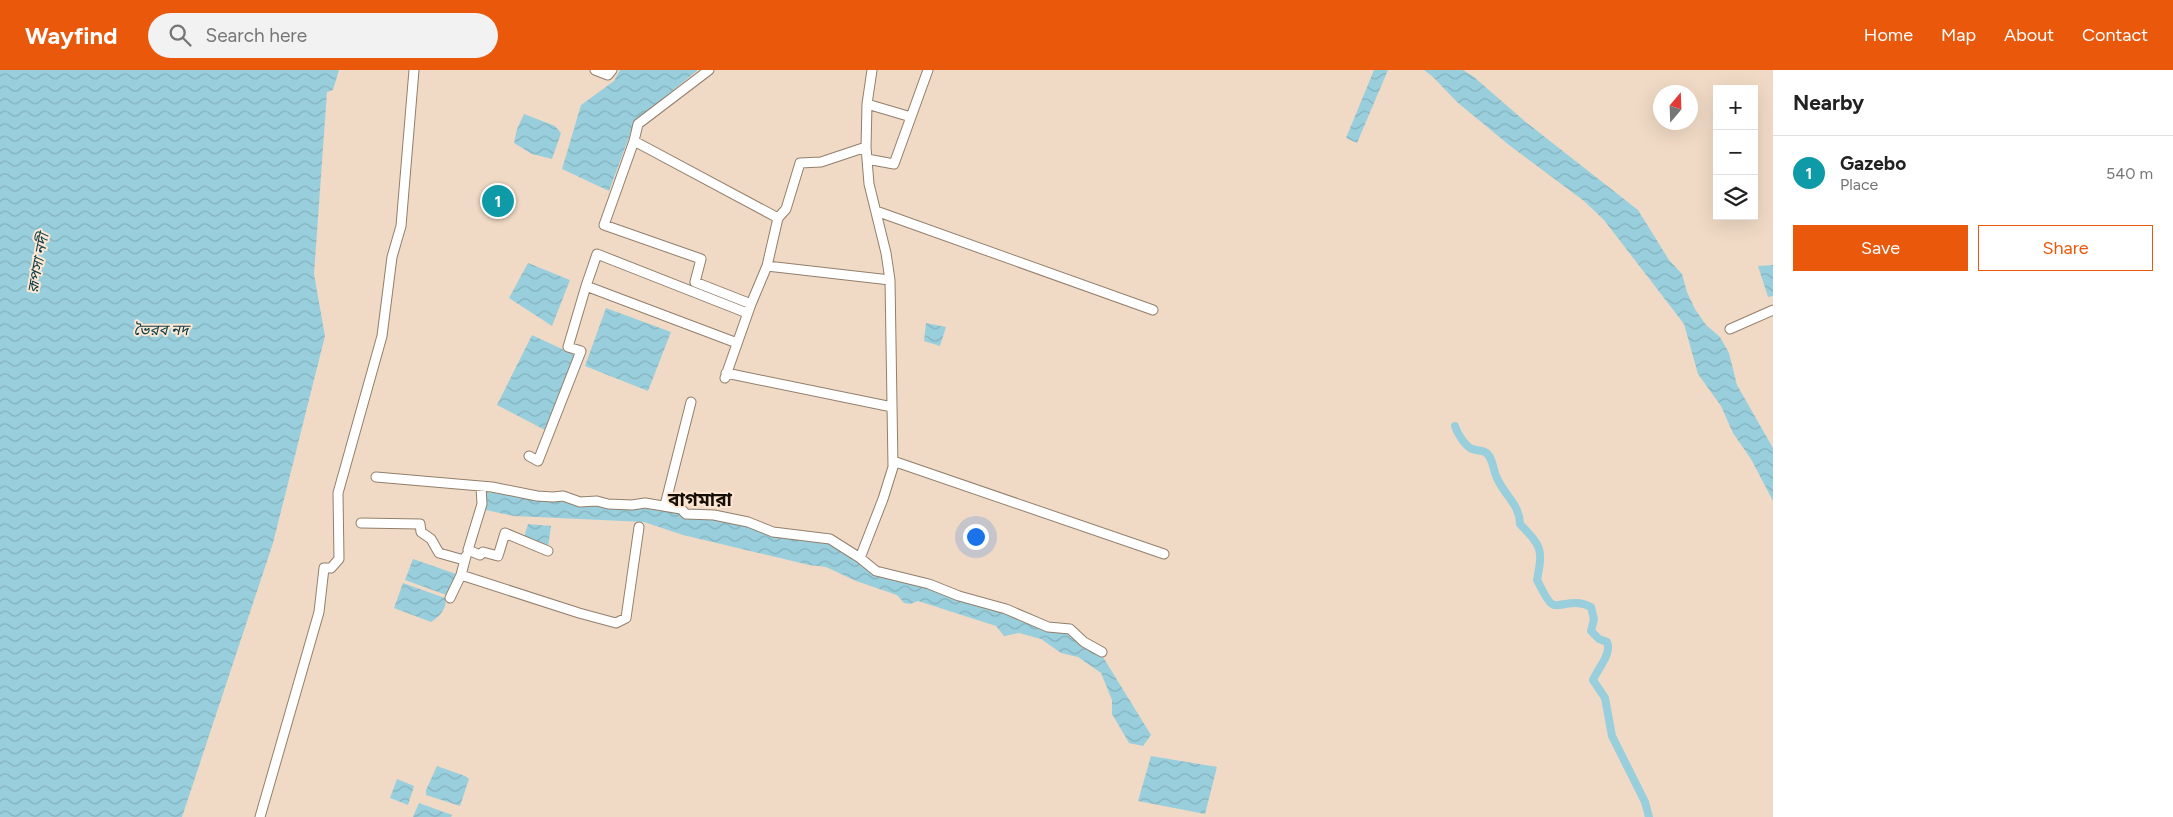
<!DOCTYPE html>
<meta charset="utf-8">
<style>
body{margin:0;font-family:Figtree,"Noto Sans Bengali",sans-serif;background:#f2f2f2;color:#222}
.controls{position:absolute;right:15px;top:15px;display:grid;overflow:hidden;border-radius:0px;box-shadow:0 5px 20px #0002}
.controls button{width:45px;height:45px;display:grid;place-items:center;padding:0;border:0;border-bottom:1px solid #e0e0e0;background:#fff;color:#222;font:25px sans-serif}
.compass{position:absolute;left:1653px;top:15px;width:45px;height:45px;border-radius:50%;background:#fff;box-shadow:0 5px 20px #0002;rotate:19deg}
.you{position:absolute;left:975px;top:466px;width:18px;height:18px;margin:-12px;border:4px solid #fff;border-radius:50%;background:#1a73e8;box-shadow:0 0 0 8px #1a73e833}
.badge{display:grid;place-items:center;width:32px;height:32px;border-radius:50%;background:#ea580c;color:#fff;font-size:16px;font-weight:700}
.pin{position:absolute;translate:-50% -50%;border:2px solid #fff;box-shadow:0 1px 5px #0006}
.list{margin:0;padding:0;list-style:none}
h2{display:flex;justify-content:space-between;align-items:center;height:65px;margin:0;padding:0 20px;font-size:21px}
h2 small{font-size:16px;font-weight:400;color:#767676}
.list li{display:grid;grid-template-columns:32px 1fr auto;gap:15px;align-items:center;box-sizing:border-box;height:75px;padding:0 20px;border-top:1px solid #e0e0e0}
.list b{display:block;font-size:19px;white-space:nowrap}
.list p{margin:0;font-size:16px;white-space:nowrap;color:#767676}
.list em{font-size:16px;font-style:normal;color:#767676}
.actions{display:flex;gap:10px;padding:15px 20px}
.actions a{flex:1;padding:11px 0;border:1px solid #ea580c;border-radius:0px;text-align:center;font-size:18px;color:#ea580c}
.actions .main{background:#ea580c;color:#fff}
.icon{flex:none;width:28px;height:28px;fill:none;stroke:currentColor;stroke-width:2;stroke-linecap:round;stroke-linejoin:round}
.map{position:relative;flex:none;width:1773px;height:747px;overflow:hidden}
header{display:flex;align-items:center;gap:30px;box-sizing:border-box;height:70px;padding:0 25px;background:#ea580c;color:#fff}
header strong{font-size:24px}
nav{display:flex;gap:28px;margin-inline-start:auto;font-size:18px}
.search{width:350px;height:45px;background:#f2f2f2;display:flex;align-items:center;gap:12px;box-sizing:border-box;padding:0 18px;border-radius:28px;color:#767676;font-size:19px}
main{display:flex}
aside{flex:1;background:#fff}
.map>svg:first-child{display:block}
.water{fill:url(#water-waves)}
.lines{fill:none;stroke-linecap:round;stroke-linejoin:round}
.canal{stroke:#99cfdd;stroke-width:8}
.minor-casing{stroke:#927f6b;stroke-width:11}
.minor{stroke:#fff;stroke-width:9}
.labels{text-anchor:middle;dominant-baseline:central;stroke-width:4;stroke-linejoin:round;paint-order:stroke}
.water-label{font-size:15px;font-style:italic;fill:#093c47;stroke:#fde7d2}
.district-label{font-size:19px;font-weight:bold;fill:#160f07;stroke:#fde7d2}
</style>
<header>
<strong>Wayfind</strong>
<div class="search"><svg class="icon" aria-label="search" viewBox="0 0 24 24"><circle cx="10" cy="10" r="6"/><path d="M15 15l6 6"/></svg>Search here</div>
<nav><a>Home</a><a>Map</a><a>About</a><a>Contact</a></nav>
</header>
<main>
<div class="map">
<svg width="1773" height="747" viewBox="0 0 1773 747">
<defs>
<pattern id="water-waves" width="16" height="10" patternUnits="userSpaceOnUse" patternTransform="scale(1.25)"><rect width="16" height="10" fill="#99cfdd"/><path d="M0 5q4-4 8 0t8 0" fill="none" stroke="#83b1bc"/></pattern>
</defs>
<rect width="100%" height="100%" fill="#f0dac5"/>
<!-- water -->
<path class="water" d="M0 0H339L333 20 327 22 314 204 325 266 273 473 182 747H0Z
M620 0H698L635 51 609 121 562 99 581 35 614 11Z
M1374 0H1388L1357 73 1346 68Z
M1424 0H1463L1474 7 1527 53 1638 140 1669 190 1682 204 1687 222 1695 239 1706 255 1720 267 1729 283 1737 315 1773 378V431L1751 389 1733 363 1721 336 1698 304 1684 254 1604 150 1584 131 1509 75 1457 32 1433 7Z
M524 44 555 56 561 63 552 89 532 84 514 73 517 59Z
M528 193 570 210 552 256 509 228Z
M1773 195V226L1768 227 1758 196Z
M606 238 671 262 648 321 585 296Z
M926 253 946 257 940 276 924 271Z
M532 265 575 285 545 360 497 335Z
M486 422 563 432 635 437 703 447 748 456 789 469H818L837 475 854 491 882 505 949 524 1045 558 1069 562 1085 577 1103 587 1151 665 1143 676 1129 673 1112 644V630L1101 603 1078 587 1061 583 1041 569 1019 563 1004 566 996 556 918 531 910 534 904 533 897 525 856 511 826 497 809 495 683 465 644 452 514 446 486 440Z
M528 454 551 456 548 477 524 467Z
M413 489 459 505 449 526 405 510Z
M403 513 445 528C448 538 439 547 431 552L394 538Z
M1151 686 1217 697 1205 744 1138 731Z
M437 696 465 706 469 709 460 736 426 725V720Z
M397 709 414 716 408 735 390 728Z
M419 733 452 745 451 747H413Z"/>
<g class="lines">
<!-- canal -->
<path class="canal" d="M1455 356C1457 363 1464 374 1470 378 1475 381 1481 380 1485 382 1492 386 1493 397 1495 403 1501 423 1520 433 1520 454 1542 477 1543 479 1537 510 1541 517 1546 530 1552 534 1559 539 1573 527 1591 537L1594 549 1591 561 1599 569 1607 572C1612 584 1598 598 1593 610L1605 628 1612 666 1645 732 1649 747"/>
<!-- minor casing -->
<g class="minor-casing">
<path id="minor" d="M595 0 608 5 612 0
M867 34 911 47
M634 71 638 54 709 0
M866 77 867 34 872 0
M867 89 894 94 928 0
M876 141 1153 240
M767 196 890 210 893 397 883 429 860 488
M751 234 695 212 701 189 604 155 634 71 778 148
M1730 259 1773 240
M737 273 586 216 597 184 747 243
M726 303 892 337
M725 308 751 234 767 196 778 148 786 139 800 93 821 92 866 77 869 114 886 183 890 210
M529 386 538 391 581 281 568 277 586 216
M893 391 1164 484
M376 407 492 417 537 426 553 427 563 426 580 432 597 431 608 434 632 435 645 433 681 439 686 444 714 445 748 452 773 462 830 469 860 488 876 501 929 514 959 526 1006 539 1048 557 1070 559 1084 572 1102 582
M481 417 482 434 468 480 480 485 483 482 498 486 505 463 548 481
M665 435 691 332
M361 453 420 454 421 462 431 469 439 483 464 490
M461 505 579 543 616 553 626 548 639 457
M450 528 461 505 466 486
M260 747 319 542 324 498H331L339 489 338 423 382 266 392 187 401 156 414 0"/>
</g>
<!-- minor -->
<use href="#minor" class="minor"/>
</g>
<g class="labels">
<!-- water labels -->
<g class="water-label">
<text transform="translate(38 193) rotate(-79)">রূপসা নদী</text>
<text x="161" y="260">ভৈরব নদ</text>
</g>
<!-- district labels -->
<g class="district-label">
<text x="700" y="429">বাগমারা</text>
</g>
</g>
</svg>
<div class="controls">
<button>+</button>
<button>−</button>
<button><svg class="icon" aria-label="layers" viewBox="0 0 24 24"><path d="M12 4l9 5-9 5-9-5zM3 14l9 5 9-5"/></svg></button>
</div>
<svg class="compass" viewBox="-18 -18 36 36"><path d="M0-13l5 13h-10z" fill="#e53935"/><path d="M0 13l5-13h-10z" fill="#767676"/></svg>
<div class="you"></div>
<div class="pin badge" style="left:498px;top:131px;background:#0f9aa8">1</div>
</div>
<aside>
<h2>Nearby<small></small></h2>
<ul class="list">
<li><span class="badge" style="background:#0f9aa8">1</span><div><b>Gazebo</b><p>Place</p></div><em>540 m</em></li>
</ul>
<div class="actions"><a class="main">Save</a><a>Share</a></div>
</aside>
</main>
